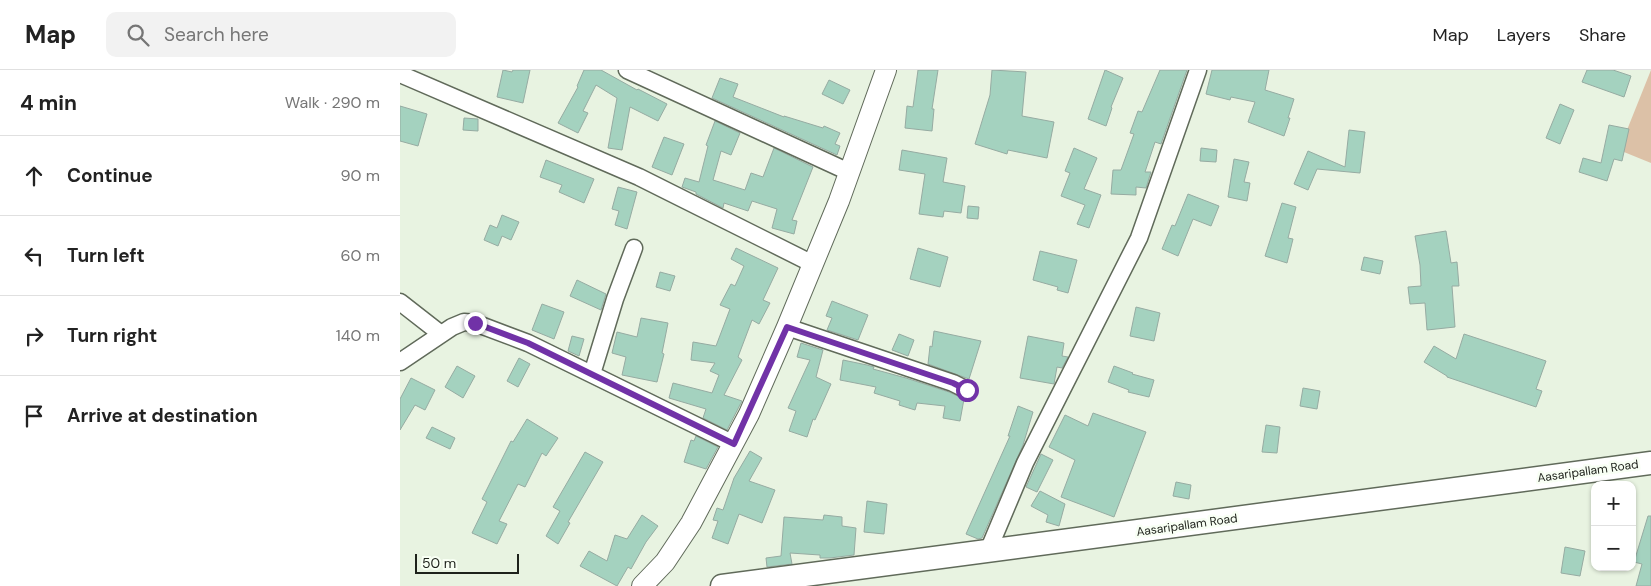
<!DOCTYPE html>
<meta charset="utf-8">
<style>
body{margin:0;font-family:"DM Sans",sans-serif;background:#f2f2f2;color:#222}
.controls{position:absolute;right:15px;bottom:15px;display:grid;overflow:hidden;border-radius:10px;box-shadow:0 1px 4px #0004}
.controls button{width:45px;height:45px;display:grid;place-items:center;padding:0;border:0;border-bottom:1px solid #e0e0e0;background:#fff;color:#222;font:25px sans-serif}
.scale{position:absolute;left:15px;bottom:12px;width:104px;box-sizing:border-box;padding-left:5px;border:2px solid #1e221b;border-top:0;font-size:14px;line-height:18px;white-space:nowrap;color:#1e221b;-webkit-text-stroke:4px #f8fff4;paint-order:stroke}
.stop{position:absolute;width:15px;height:15px;margin:-11px;border:4px solid #7132a7;border-radius:50%;background:#fff}
.stop.end{background:#7132a7;border-color:#fff;box-shadow:0 1px 5px #0008}
.list{margin:0;padding:0;list-style:none}
h2{display:flex;justify-content:space-between;align-items:center;height:65px;margin:0;padding:0 20px;font-size:21px}
h2 small{font-size:16px;font-weight:400;color:#767676}
.list li{display:grid;grid-template-columns:32px 1fr auto;gap:15px;align-items:center;box-sizing:border-box;height:80px;padding:0 20px;border-top:1px solid #e0e0e0}
.list b{display:block;font-size:19px;white-space:nowrap}
.list em{font-size:16px;font-style:normal;color:#767676}
.icon{flex:none;width:28px;height:28px;fill:none;stroke:currentColor;stroke-width:2;stroke-linecap:round;stroke-linejoin:round}
.map{position:relative;flex:none;width:1251px;height:516px;overflow:hidden}
header{display:flex;align-items:center;gap:30px;box-sizing:border-box;height:70px;padding:0 25px;background:#fff;border-bottom:1px solid #e0e0e0}
header strong{font-size:24px}
nav{display:flex;gap:28px;margin-inline-start:auto;font-size:18px}
.search{width:350px;height:45px;background:#f2f2f2;display:flex;align-items:center;gap:12px;box-sizing:border-box;padding:0 18px;border-radius:10px;color:#767676;font-size:19px}
main{display:flex}
aside{flex:1;background:#fff}
.map>svg:first-child{display:block}
.green{fill:#dcc1a7}
.building{fill:#a4d2bf;stroke:#96aba2}
.lines{fill:none;stroke-linecap:round;stroke-linejoin:round}
.minor-casing{stroke:#606a5a;stroke-width:19}
.tertiary-casing{stroke:#606a5a;stroke-width:22}
.secondary-casing{stroke:#606a5a;stroke-width:25}
.minor{stroke:#fff;stroke-width:16}
.tertiary{stroke:#fff;stroke-width:20}
.secondary{stroke:#fff;stroke-width:22}
.route{stroke:#7132a7;stroke-width:6}
.labels{text-anchor:middle;dominant-baseline:central;stroke-width:5;stroke-linejoin:round;paint-order:stroke}
.street-label{font-size:12px;fill:#1e221b;stroke:#f8fff4}
</style>
<header>
<strong>Map</strong>
<div class="search"><svg class="icon" aria-label="search" viewBox="0 0 24 24"><circle cx="10" cy="10" r="6"/><path d="M15 15l6 6"/></svg>Search here</div>
<nav><a>Map</a><a>Layers</a><a>Share</a></nav>
</header>
<main>
<aside>
<h2>4 min<small>Walk · 290 m</small></h2>
<ul class="list">
<li><svg class="icon" aria-label="ahead" viewBox="0 0 24 24"><path d="M12 20V5M6 11l6-6 6 6"/></svg><div><b>Continue</b></div><em>90 m</em></li>
<li><svg class="icon" aria-label="left" viewBox="0 0 24 24"><path d="M17 20v-9H6M10 6l-5 5 5 5"/></svg><div><b>Turn left</b></div><em>60 m</em></li>
<li><svg class="icon" aria-label="right" viewBox="0 0 24 24"><path d="M7 20v-9h11M14 6l5 5-5 5"/></svg><div><b>Turn right</b></div><em>140 m</em></li>
<li><svg class="icon" aria-label="arrive" viewBox="0 0 24 24"><path d="M6 21V4h12l-3 4 3 4H6"/></svg><div><b>Arrive at destination</b></div></li>
</ul>
</aside>
<div class="map">
<svg width="1251" height="516" viewBox="0 0 1251 516">
<rect width="100%" height="100%" fill="#e8f3e1"/>
<!-- green -->
<path class="green" d="M1251 0V93L1219 80Z"/>
<!-- building -->
<path class="building" d="M103 0 112 2 113 0H130L123 33 97 27Z
M184 0H201L237 20 238 19 267 34 258 51 230 37 222 80 208 78 217 28 196 15 183 41 188 43 178 63 158 53 178 17 177 16Z
M518 0H538L532 39H534L532 61 505 58 507 36 513 37Z
M592 0 626 2 622 46 654 52 647 88 608 80 607 84 575 74 590 25Z
M705 0 723 8 711 37 712 38 706 56 688 49Z
M760 0H787L761 74 755 72 745 102H751L746 118 736 117V125L711 124 713 100H721L734 64 730 63 738 41 742 42Z
M812 0H869L865 20 894 29 888 48H890L884 66 848 52 855 32 831 27 830 30 806 24Z
M1187 0H1213L1231 6 1224 27 1182 12Z
M320 8 338 14 333 27 384 47V46L423 58 424 56 440 63 435 74 440 76 437 85 312 28Z
M429 10 450 20 443 34 422 24Z
M1160 34 1174 40 1160 74 1146 68Z
M0 36 27 44 18 76 0 71Z
M64 48 78 49V61L63 60Z
M315 51 340 63 331 85 321 81 313 110 345 120 351 103 363 107 374 78 413 97 392 150 397 151 394 164 372 158 377 139 352 131 348 141 324 133 323 138 296 124V122L282 117 285 108 299 112 308 76 306 75Z
M1209 55 1229 59 1222 91 1214 89 1207 111 1179 102 1183 88 1201 93Z
M949 60 965 62 960 103 917 99 908 120 894 114 908 81 945 97Z
M264 67 284 74 272 105 252 97Z
M674 78 697 88 684 119 701 125 689 158 677 154 685 135 661 126 670 103 665 101Z
M801 78 817 80 816 92 800 91Z
M502 80 547 88 543 112 565 116 561 143 544 141 543 147 519 144 525 104 499 100Z
M834 89 849 92 844 112 850 113 847 131 828 127Z
M146 90 194 109 184 133 159 122 162 115 140 107Z
M218 117 237 122 227 159 215 155 219 141 212 139Z
M788 124 819 136 811 156 793 149 778 186 762 179 772 155 775 156Z
M882 133 896 137 888 168 893 169 887 193 865 186Z
M568 136 579 137 578 149 567 148Z
M102 145 119 152 111 170 102 166 98 176 84 170 90 155 97 158Z
M1046 161 1051 193 1057 192 1059 216H1052L1055 257 1027 260 1025 233 1010 234 1008 217 1021 216 1020 195 1015 166Z
M336 178 378 198 363 230 370 233 359 254 352 250 338 287 342 290 324 325 342 331 327 360 303 348 306 339 269 328 273 313 312 323 319 305 310 301 315 293 291 290 293 272 316 276 330 239 320 235 331 214 335 216 344 196 331 189Z
M518 178 548 187 540 217 510 209Z
M640 181 677 190 668 223 657 220 658 217 633 210Z
M964 187 983 191 980 204 961 200Z
M260 202 275 206 270 221 256 217Z
M177 210 206 224 201 240 170 226Z
M432 231 468 245 458 270 427 260 432 248 426 246Z
M142 234 164 242 154 269 132 260Z
M736 237 760 243 754 271 730 266Z
M241 248 268 253 262 283 264 284 257 312 222 305 226 287 212 283 217 262 237 267Z
M534 261 581 271 569 309 528 294 530 276 532 277Z
M499 264 514 270 508 286 492 280Z
M1064 264 1146 291 1136 319 1142 321 1136 337 1047 307V306L1024 292 1034 276 1056 289Z
M172 266 184 269 179 286 168 281Z
M628 266 664 273 662 286 668 287 662 298 657 297 654 314 620 308Z
M401 273 423 280 416 307 431 314 415 350 413 349 407 367 389 361 396 341 388 338 410 290 397 287Z
M119 288 130 294 118 317 107 311Z
M443 290 467 295 474 297 473 299 506 308 549 322 564 329 560 351 543 348 545 336 517 333 515 340 499 335 500 331 474 323 476 317 440 310Z
M57 296 75 306 63 328 45 317Z
M714 296 733 303 732 304 754 310 749 327 728 322 729 320 708 312Z
M11 308 35 320 25 340 15 335 0 360V329Z
M903 318 920 321 917 339 900 336Z
M618 336 633 342 623 375 582 468 578 469 566 464 610 366H608Z
M693 343 746 362 714 447 661 427 675 390 649 377 665 345 688 356Z
M127 349 158 368 146 386 142 383 125 417 118 414 99 451 107 454 97 474 72 463 87 432 82 429 111 371 113 372Z
M866 355 880 357 877 383 862 382Z
M32 357 55 368 50 379 26 368Z
M296 366 318 377 306 399 284 392 291 370 294 371Z
M350 381 362 388 349 411 375 420 362 453 339 444 328 474 312 468 318 451 313 450 317 438 323 440 334 408Z
M185 382 203 392 168 452 170 453 158 474 146 466 160 441 153 437Z
M641 384 653 390 637 422 626 417Z
M776 412 791 415 789 429 773 426Z
M640 421 665 434 659 456 646 452 648 445 631 436Z
M467 431 487 434 484 464 464 462Z
M242 445 258 456 246 472 231 499 228 497 217 516 180 496 189 481 207 491 215 465 227 469Z
M424 445 442 447V456L456 458 454 485 430 488H420V485L390 483 392 494 367 497 366 488 381 486 384 447 423 450Z
M1248 446H1251V516H1236L1242 494 1234 492Z
M1165 477 1185 481 1180 506 1161 503Z"/>
<g class="lines">
<!-- minor casing -->
<g class="minor-casing">
<path id="minor" d="M227 0 449 102
M0 4 239 107 413 194
M0 232 41 264
M387 257 553 313 567 320
M0 292 52 257 64 252 75 253 128 273 334 374
M192 304 215 229 234 178
M588 481 625 393 739 168 798 0"/>
</g>
<!-- tertiary casing -->
<g class="tertiary-casing">
<path id="tertiary" d="M242 516 265 492 291 453 349 344 387 257 439 131 486 0"/>
</g>
<!-- secondary casing -->
<g class="secondary-casing">
<path id="secondary" d="M322 516 1251 393"/>
</g>
<!-- minor -->
<use href="#minor" class="minor"/>
<!-- tertiary -->
<use href="#tertiary" class="tertiary"/>
<!-- secondary -->
<use href="#secondary" class="secondary"/>
</g>
<g class="lines">
<!-- route -->
<path class="route" d="M75 253 128 273 334 374 387 257 553 313 567 320"/>
</g>
<g class="labels">
<!-- street labels -->
<g class="street-label">
<text transform="translate(1188 401) rotate(-8)">Aasaripallam Road</text>
<text transform="translate(787 455) rotate(-8)">Aasaripallam Road</text>
</g>
</g>
</svg>
<div class="controls">
<button>+</button>
<button>−</button>
</div>
<div class="scale">50 m</div>
<div class="stop" style="left:567px;top:320px"></div>
<div class="stop end" style="left:75px;top:253px"></div>
</div>
</main>
